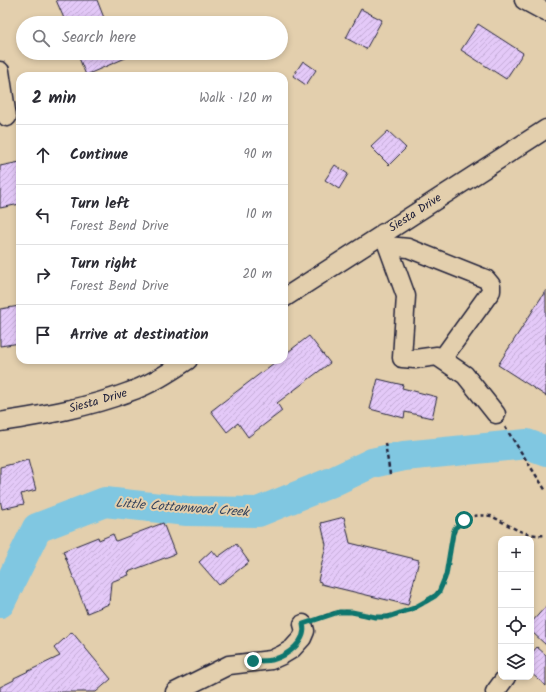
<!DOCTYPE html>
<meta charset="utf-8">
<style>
body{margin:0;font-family:Kalam,sans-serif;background:#f7f7f7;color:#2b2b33}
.controls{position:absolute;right:12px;bottom:12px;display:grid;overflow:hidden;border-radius:8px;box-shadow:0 2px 6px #0003}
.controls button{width:36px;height:36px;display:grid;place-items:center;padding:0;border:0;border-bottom:1px solid #e1e1e2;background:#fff;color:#2b2b33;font:20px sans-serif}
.stop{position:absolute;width:12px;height:12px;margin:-9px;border:3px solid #0f766e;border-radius:50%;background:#fff}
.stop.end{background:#0f766e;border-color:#fff;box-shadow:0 1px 4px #0008}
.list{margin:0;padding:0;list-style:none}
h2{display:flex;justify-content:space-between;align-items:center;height:52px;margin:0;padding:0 16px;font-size:17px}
h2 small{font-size:13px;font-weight:400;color:#7c7c81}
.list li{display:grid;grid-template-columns:26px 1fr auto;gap:12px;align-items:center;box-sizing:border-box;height:60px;padding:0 16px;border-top:1px solid #e1e1e2}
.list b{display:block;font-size:15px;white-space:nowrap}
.list p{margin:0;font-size:13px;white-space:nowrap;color:#7c7c81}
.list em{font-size:13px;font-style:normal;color:#7c7c81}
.icon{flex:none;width:22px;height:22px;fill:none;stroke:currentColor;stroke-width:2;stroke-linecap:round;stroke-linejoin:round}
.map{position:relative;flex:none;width:546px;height:692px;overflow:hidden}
.search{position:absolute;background:#fff;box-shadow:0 2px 6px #0003;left:16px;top:16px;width:272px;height:44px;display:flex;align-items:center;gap:10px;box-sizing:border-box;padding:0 14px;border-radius:22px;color:#7c7c81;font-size:15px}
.panel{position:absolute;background:#fff;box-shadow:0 2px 6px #0003;left:16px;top:72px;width:272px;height:292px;border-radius:12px}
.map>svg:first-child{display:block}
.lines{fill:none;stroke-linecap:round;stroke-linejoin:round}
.river{stroke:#80c7e1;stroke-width:30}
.building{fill:url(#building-hatch);stroke:#22223b}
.minor-casing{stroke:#22223b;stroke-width:21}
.path{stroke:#22223b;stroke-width:2.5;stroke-dasharray:4 3;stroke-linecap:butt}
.minor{stroke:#e3cfad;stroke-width:18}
.route{stroke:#0f766e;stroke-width:5}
.labels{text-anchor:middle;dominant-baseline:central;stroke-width:4;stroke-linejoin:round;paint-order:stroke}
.street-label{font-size:12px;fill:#22223b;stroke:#e3cfad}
.water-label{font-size:13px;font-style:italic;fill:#35435c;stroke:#e3cfad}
</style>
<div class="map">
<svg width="546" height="692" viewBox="0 0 546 692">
<defs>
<pattern id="building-hatch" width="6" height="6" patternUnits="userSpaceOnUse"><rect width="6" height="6" fill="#e4c9f8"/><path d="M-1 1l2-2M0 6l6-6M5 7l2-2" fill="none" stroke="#c3acd6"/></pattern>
</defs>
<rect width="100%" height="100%" fill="#e3cfad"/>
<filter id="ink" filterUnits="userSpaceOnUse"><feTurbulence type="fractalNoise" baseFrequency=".025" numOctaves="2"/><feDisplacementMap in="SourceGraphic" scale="8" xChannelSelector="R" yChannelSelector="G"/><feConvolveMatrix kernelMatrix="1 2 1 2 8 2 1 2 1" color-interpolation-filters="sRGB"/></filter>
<g filter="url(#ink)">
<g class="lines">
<!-- river -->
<path class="river" d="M0 603 37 528 105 502 187 511 258 512 332 482 372 463 404 456 527 444 546 451"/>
</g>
<!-- building -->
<path class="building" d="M56 0H97L106 23H66Z
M361 9 382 20 366 49 346 38Z
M478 24 523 53 506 79 461 50Z
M77 53H137L86 75Z
M303 61 316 70 306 85 293 76Z
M388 131 406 148 389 165 371 147Z
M20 162V204L0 208V166Z
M335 165 348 174 339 189 325 180Z
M546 290V396L498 365Z
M20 306V343L0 346V309Z
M309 336 330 363 277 403 282 411 248 437 238 423 227 432 211 411 278 360H284V355Z
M378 379 403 385 402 388 437 397 432 418 405 412 404 418 370 409Z
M28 460 36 490 21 494 24 504 2 509 0 499V467Z
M344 517 350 543 419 560 408 605 321 584V582L318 581 326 545 321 523Z
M163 523 175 554 128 572 129 575 111 582 109 604 87 613 63 551 98 537 99 540 113 534 116 541Z
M236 544 249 562 219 585 199 562 212 550 218 557Z
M546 606V645L531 631V623Z
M72 632 111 679 96 692H0V687L14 680V678L60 656 54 648Z
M537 647 546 655V686L531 673V654Z"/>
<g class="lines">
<!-- minor casing -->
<g class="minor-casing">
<path id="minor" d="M524 0 546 12
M0 71 7 117
M383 233 406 296 402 358 415 359 437 356 465 375 496 414
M388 246 408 248 486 279 491 285V291L442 359
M284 298 546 129
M0 422C44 415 87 408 129 392 150 385 170 372 188 360
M175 692 229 665 271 660 282 655 292 649 302 638 305 631 303 624
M495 692 506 677"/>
</g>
<!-- path -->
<path class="path" d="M505 427 546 491
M385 443 390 474
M318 619C325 616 332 613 339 612 351 610 363 616 375 617 391 619 428 605 438 592 460 565 435 509 491 516 510 525 523 537 546 535"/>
<!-- minor -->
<use href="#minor" class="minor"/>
</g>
</g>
<g class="lines" filter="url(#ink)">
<!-- route -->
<path class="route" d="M253 661C259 661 266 661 272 660 287 656 308 641 303 624L339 612H352L375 617H388L414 608 435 596 439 592 446 575 453 533 455 528 464 520"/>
</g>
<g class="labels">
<!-- street labels -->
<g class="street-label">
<text transform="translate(415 213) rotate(-33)">Siesta Drive</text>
<text transform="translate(98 401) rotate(-16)">Siesta Drive</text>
</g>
<!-- water labels -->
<g class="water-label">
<text transform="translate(182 508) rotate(4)">Little Cottonwood Creek</text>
</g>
</g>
</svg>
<div class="controls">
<button>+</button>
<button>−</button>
<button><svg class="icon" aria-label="locate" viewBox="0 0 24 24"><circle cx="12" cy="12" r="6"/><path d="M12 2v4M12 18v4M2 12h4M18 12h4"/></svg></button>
<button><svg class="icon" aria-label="layers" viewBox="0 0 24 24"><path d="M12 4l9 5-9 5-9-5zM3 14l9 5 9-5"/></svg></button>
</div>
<div class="stop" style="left:464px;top:520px"></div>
<div class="stop end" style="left:253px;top:661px"></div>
<div class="search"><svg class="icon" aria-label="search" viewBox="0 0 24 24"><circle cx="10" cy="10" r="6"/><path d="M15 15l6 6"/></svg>Search here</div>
<section class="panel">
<h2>2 min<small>Walk · 120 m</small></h2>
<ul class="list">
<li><svg class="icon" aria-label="ahead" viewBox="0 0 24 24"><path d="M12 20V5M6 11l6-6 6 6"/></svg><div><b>Continue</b></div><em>90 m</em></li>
<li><svg class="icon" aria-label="left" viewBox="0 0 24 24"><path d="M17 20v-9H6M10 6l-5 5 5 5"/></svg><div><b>Turn left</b><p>Forest Bend Drive</p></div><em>10 m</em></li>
<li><svg class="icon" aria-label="right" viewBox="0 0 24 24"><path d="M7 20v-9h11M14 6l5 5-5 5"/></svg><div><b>Turn right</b><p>Forest Bend Drive</p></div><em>20 m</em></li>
<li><svg class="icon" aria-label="arrive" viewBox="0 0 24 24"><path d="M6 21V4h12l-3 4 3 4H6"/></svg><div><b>Arrive at destination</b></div></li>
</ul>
</section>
</div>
